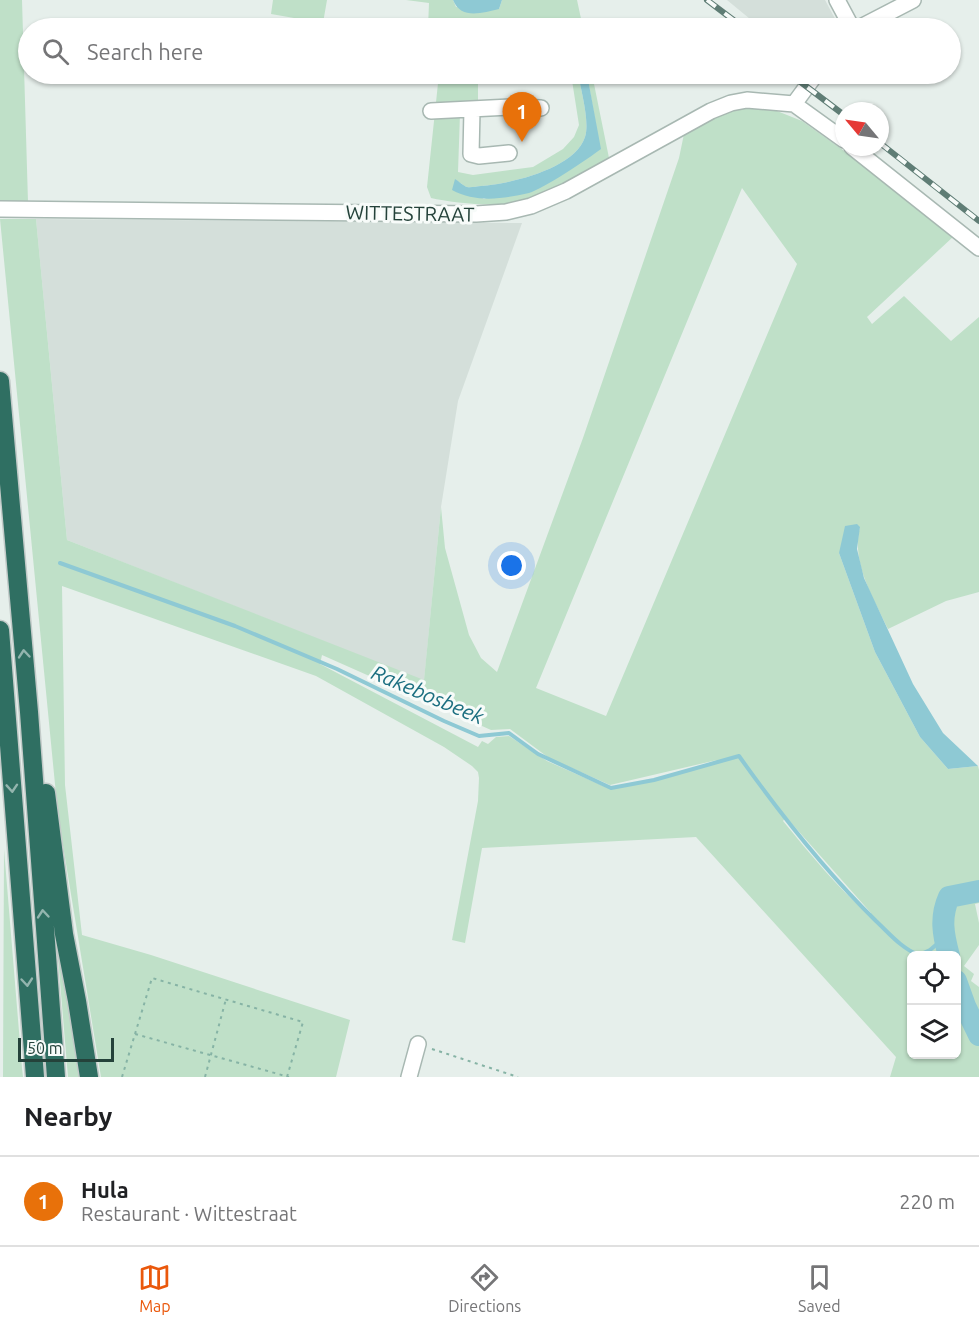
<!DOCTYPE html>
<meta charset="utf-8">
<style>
body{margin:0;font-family:Ubuntu,sans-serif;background:#f6f6f6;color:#202124}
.controls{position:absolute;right:18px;bottom:18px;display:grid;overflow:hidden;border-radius:9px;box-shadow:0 2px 4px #0004}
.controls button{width:54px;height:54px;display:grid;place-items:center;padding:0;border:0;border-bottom:2px solid #e0e0e0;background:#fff;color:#202124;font:30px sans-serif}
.compass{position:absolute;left:835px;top:102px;width:54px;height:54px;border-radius:50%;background:#fff;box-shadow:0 2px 4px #0004;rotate:299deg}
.scale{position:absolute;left:18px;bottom:15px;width:96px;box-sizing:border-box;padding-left:6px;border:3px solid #24423a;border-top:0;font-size:16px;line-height:21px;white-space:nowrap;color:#24423a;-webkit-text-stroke:4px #f7fbf9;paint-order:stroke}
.you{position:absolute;left:512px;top:566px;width:21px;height:21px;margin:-15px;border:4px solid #fff;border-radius:50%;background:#1a73e8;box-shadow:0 0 0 9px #1a73e833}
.badge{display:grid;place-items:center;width:39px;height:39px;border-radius:50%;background:#ea580c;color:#fff;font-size:20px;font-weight:700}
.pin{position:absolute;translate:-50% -50px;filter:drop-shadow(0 2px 3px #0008)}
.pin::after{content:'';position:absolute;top:32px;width:21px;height:18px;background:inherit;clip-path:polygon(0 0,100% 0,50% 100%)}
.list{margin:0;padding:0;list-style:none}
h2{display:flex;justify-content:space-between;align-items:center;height:78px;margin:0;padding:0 24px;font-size:26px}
h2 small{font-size:20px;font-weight:400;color:#757577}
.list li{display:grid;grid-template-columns:39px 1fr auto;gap:18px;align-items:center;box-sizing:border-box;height:90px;padding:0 24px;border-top:2px solid #e0e0e0}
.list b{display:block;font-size:22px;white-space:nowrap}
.list p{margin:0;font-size:20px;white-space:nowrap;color:#757577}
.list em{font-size:20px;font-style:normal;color:#757577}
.icon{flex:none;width:33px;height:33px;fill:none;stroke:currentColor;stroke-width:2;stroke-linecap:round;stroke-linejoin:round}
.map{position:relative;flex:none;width:979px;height:1077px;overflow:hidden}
.search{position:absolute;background:#fff;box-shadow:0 2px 4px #0004;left:18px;right:18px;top:18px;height:66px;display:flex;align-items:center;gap:15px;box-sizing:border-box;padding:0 21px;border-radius:33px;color:#757577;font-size:22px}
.sheet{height:168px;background:#fff}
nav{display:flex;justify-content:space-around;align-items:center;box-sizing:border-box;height:84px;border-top:2px solid #e0e0e0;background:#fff;font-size:16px;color:#757577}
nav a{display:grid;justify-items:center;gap:3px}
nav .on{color:#ea580c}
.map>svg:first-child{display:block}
.built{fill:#d4dfda}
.green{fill:#bfe0c8;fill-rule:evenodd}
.water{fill:#8ec9d4}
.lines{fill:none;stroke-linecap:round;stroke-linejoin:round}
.stream{stroke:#8ec9d4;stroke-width:4}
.river{stroke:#8ec9d4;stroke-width:22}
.minor-casing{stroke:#a8b8b2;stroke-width:18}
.highway-casing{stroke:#c2cac8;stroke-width:21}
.path{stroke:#86b3a5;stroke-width:2;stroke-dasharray:3 4.5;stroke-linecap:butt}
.minor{stroke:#fff;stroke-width:15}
.highway{stroke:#2f6f62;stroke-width:18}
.rail-casing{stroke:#5f7d75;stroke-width:6}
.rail{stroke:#f7fbf9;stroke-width:4;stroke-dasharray:11;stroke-linecap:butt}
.oneway{stroke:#93b5ae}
.labels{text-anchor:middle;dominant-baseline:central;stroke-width:6;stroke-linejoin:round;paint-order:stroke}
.street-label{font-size:20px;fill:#24423a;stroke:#f7fbf9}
.water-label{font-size:21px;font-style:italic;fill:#1c6f80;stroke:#f7fbf9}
</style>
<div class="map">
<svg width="979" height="1077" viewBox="0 0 979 1077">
<rect width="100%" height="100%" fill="#e6efeb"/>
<!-- built -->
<path class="built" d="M727 0H825L840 28H761Z
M36 219 522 223 458 401 441 507 424 681 67 540Z"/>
<!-- green -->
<path class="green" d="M0 0H22L28 202 0 203Z
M273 0H327L323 23 271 14Z
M406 0H453L456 7 499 9 502 0H577L583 28H428L429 3Z
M439 74H478V105L460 114 458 172 473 175 533 167 563 149 574 137 579 125 571 74H578C581 90 590 122 585 137 575 169 509 184 481 186 477 186 471 188 467 187 463 186 459 181 455 180L484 199 600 149 587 74H592L609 158C581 173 552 192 522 201 502 208 452 203 431 198L427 187Z
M753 108 777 111 802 121 854 158 954 236 867 317 872 324 904 296 951 341 979 317V592L946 601 888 629C873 597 851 563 860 527L839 553 875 652 920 737 948 769 978 766 979 770V903L975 904 979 923V945L964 966 974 974 971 981 979 987V1077H890L896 1057 696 837 482 848 465 943 452 940 478 801 479 778 478 772 472 766 444 747 316 676 62 586 65 785 82 935 151 955 350 1020 336 1077H101L58 815 0 219H36L67 540 424 680 441 507 445 548 469 635 481 658 497 672 583 438 679 158 684 134C709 120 724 110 753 108ZM742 188 797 264 606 716 536 688ZM322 655 491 730 510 729 549 758 610 785 717 760 673 776 610 789 547 761 509 736 496 737 488 744 482 741 478 747 320 664ZM786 817 871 913V914L869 915C837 887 810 854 783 821ZM912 956H956V1054H912Z
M4 849 22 1068 23 1077H3Z
M53 898 82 1077H68Z"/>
<!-- water -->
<path class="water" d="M453 0H502L499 9C482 13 461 20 453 0Z
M578 74H587L601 149C588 159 543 189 529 193 503 199 476 203 452 190L455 179C459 181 463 186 467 187 471 188 477 186 481 186 509 184 575 169 585 137 590 122 581 90 578 74Z
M857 524 860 527 857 549 864 578 913 684 943 733 978 766 948 769 920 737 875 652 839 553 845 526Z"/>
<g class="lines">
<!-- stream -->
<path class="stream" d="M60 563 235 626 337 669 444 721 479 736 509 733 538 754 611 788 654 780 739 756C781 815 824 870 876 921 889 933 902 949 919 955L930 950 944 938"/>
<!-- river -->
<path class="river" d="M949 956C943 934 940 917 949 897L979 891
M956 981 965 1006 979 1035"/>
<!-- minor casing -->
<g class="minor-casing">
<path id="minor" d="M837 0 852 28
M859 28 913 0
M794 104 816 74
M472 110 471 154 479 156 509 153
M431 111 511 107 541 108
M852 147 979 248
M0 209 476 214 506 212 531 206 566 191 711 111 731 103 747 100 794 104 844 140
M409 1077 418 1044"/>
</g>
<!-- highway casing -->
<g class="highway-casing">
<path id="highway" d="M0 381 29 712 56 1077
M0 630 35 1077
M46 793 64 934 77 1001 89 1077"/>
</g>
<!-- path -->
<path class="path" d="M135 1034 152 978 303 1022 287 1077
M432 1049 518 1077
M122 1077 135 1034 289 1077
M205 1077 226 999"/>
<!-- minor -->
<use href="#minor" class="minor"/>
<!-- highway -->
<use href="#highway" class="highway"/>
<!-- rail casing -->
<g class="rail-casing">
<path id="rail" d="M707 0 744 28
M790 74 844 115
M880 143 979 221"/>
</g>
<!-- rail -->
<use href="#rail" class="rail"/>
</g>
<!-- one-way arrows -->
<defs><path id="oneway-chevron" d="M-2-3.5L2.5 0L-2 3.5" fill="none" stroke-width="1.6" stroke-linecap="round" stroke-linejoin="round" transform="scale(1.5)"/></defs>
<g class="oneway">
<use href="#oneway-chevron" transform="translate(24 654) rotate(-95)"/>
<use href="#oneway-chevron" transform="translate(12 788) rotate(86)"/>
<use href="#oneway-chevron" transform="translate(43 914) rotate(-95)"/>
<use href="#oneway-chevron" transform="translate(27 982) rotate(85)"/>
</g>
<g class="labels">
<!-- street labels -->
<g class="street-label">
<text transform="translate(410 213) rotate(1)">WITTESTRAAT</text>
</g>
<!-- water labels -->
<g class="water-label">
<text transform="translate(428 694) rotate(23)">Rakebosbeek</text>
</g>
</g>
</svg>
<div class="controls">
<button><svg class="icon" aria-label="locate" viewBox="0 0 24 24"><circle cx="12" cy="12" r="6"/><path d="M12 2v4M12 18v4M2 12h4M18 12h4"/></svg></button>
<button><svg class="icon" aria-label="layers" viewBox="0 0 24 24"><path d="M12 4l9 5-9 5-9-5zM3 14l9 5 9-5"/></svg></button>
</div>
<svg class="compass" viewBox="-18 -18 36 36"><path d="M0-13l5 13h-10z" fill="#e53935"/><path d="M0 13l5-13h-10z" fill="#757577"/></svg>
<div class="scale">50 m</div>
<div class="you"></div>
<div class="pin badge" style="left:522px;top:142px;background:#e8710a">1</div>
<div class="search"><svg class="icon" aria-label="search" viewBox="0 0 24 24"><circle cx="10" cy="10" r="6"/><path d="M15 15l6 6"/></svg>Search here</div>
</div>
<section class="sheet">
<h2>Nearby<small></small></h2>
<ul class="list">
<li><span class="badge" style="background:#e8710a">1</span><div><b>Hula</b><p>Restaurant · Wittestraat</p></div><em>220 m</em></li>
</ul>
</section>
<nav>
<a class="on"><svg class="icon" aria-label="map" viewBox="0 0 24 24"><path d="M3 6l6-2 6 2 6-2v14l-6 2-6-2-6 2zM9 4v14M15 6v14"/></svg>Map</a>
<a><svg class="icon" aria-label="directions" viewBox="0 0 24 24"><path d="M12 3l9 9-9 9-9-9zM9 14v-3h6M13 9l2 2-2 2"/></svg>Directions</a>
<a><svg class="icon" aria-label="saved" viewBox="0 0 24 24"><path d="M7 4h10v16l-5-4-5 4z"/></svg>Saved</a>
</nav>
